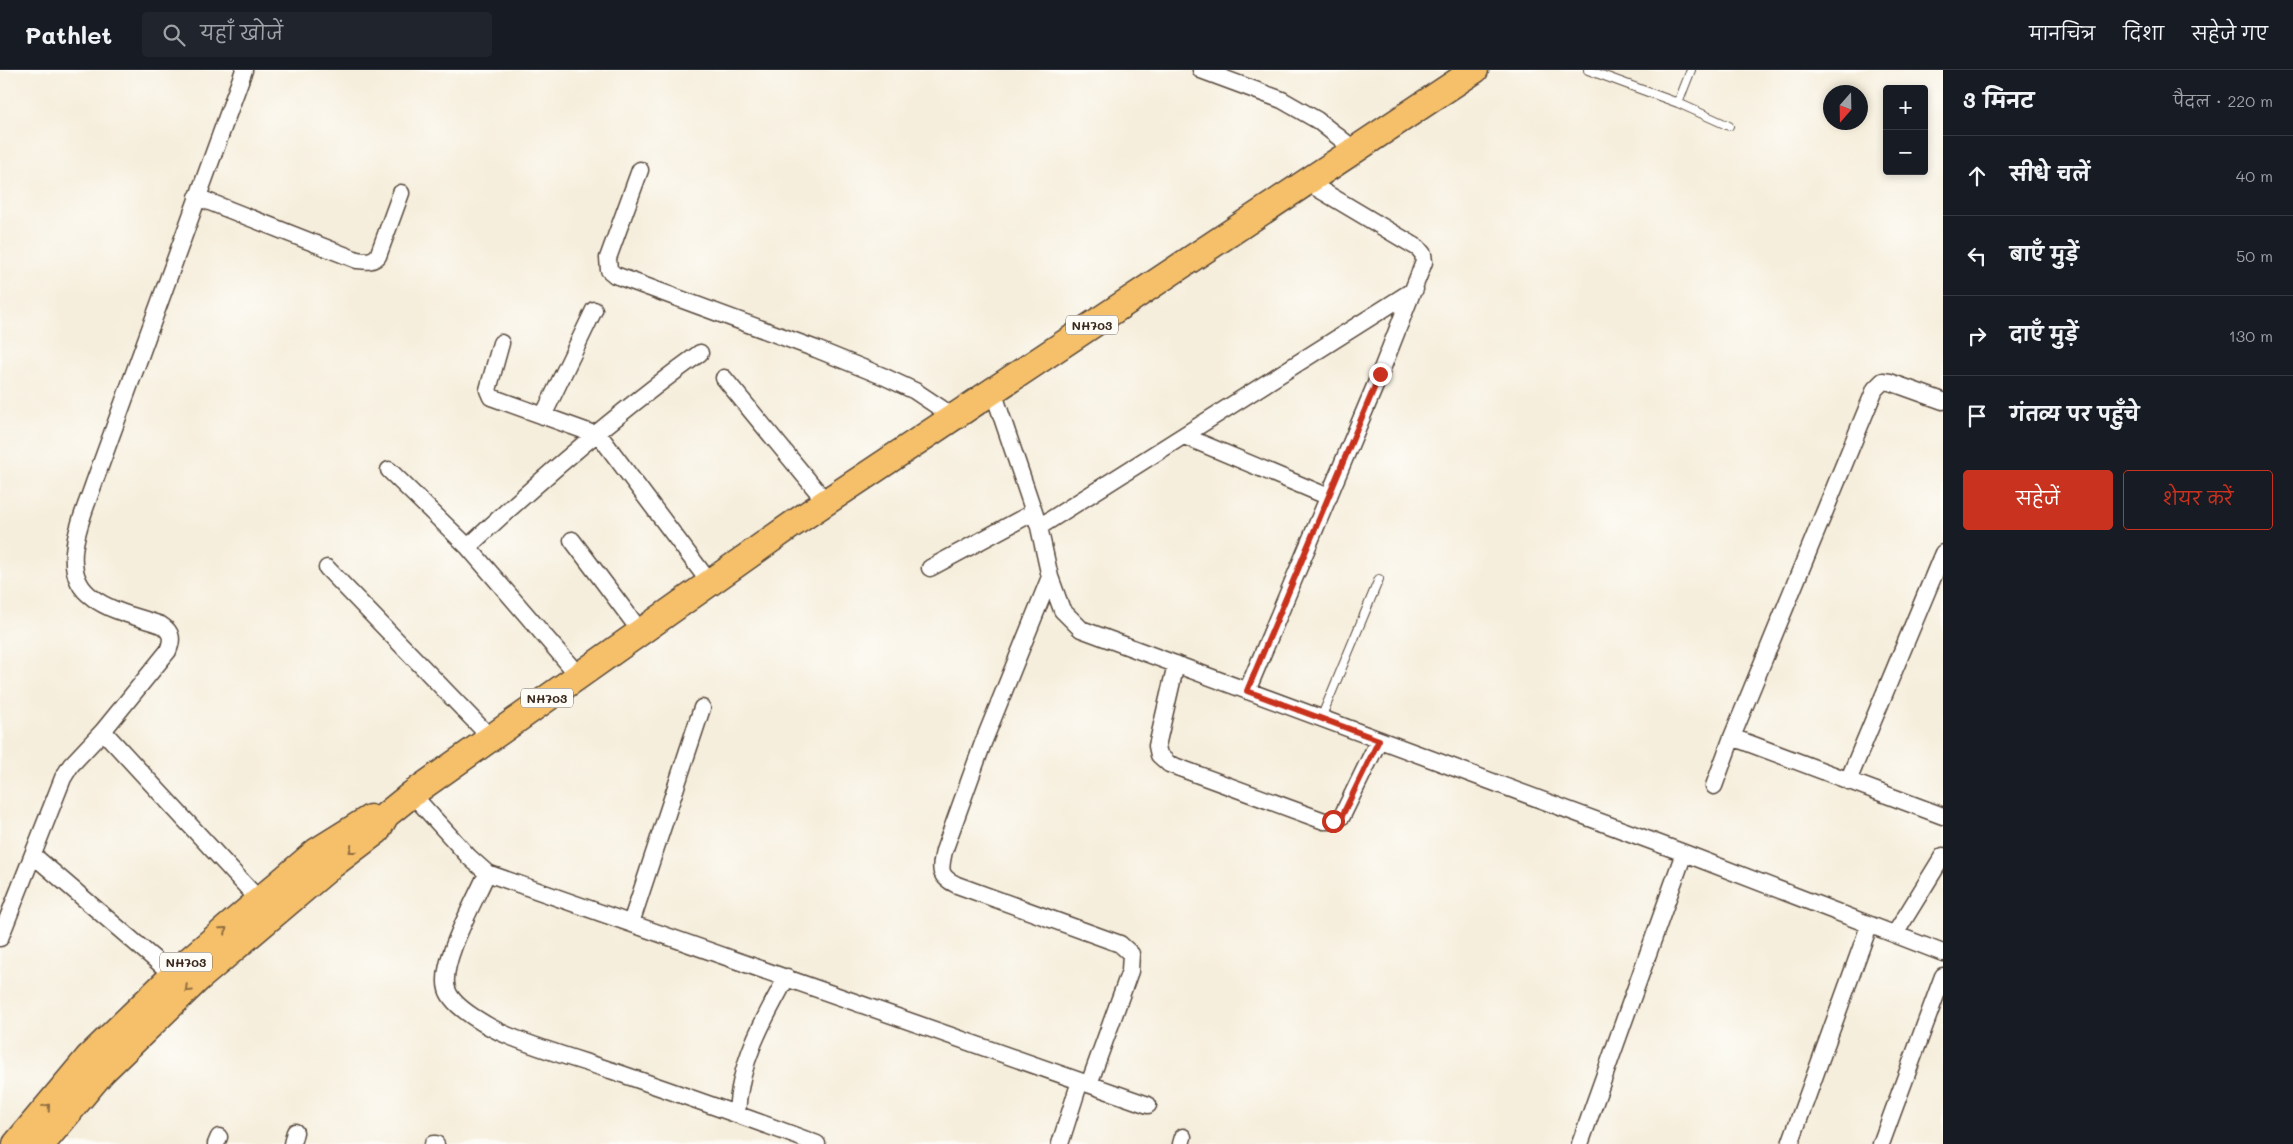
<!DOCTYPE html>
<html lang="hi">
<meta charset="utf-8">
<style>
body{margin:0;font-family:Mali,"Playpen Sans Deva",sans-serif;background:#20242c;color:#f1f3f6}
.controls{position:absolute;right:15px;top:15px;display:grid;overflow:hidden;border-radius:5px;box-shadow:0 2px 8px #0003}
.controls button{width:45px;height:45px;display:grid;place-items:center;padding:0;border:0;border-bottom:1px solid #363941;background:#171b24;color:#f1f3f6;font:25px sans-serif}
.compass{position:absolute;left:1823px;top:15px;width:45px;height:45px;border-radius:50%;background:#171b24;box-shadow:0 2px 8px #0003;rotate:200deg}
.stop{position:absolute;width:15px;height:15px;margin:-11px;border:4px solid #c8321e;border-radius:50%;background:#fff}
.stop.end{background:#c8321e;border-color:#fff;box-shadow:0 1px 5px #0008}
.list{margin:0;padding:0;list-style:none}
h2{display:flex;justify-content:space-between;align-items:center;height:65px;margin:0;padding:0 20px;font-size:21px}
h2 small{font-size:16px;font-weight:400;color:#9ea1a6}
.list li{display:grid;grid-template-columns:32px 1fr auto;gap:15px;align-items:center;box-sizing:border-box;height:80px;padding:0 20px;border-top:1px solid #363941}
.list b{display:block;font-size:19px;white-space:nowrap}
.list em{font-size:16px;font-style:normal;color:#9ea1a6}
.actions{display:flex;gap:10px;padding:15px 20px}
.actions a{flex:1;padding:11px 0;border:1px solid #c8321e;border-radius:5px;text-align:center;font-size:18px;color:#c8321e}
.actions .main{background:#c8321e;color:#fff}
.icon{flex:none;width:28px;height:28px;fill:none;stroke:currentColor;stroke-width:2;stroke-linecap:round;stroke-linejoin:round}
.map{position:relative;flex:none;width:1943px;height:1074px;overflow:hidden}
header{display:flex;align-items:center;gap:30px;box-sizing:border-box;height:70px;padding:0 25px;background:#171b24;border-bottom:1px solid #363941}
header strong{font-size:24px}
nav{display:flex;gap:28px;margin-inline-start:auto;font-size:18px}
.search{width:350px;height:45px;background:#20242c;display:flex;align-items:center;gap:12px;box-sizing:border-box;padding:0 18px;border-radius:5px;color:#9ea1a6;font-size:19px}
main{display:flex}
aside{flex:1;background:#171b24}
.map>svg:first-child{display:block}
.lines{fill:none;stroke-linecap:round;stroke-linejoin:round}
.service-casing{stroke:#57473a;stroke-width:10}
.minor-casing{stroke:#57473a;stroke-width:19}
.trunk-casing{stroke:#57473a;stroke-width:29}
.service{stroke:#fff;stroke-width:8}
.minor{stroke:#fff;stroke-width:16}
.trunk{stroke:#f6c06b;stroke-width:26}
.oneway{stroke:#8f6e41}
.route{stroke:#c8321e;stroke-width:6}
.labels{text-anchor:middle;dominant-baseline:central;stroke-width:4.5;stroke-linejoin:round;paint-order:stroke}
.shield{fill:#fdfcf7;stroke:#75695f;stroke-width:1}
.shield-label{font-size:12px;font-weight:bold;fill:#3b2a1e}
</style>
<header>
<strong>Pathlet</strong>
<div class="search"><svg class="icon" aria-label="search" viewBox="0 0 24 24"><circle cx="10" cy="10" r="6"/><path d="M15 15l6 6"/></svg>यहाँ खोजें</div>
<nav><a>मानचित्र</a><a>दिशा</a><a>सहेजे गए</a></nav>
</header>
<main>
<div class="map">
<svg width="1943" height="1074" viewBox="0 0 1943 1074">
<rect width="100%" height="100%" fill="#fdfcf7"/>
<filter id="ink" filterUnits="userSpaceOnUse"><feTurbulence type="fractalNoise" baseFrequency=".02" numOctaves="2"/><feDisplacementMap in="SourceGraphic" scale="10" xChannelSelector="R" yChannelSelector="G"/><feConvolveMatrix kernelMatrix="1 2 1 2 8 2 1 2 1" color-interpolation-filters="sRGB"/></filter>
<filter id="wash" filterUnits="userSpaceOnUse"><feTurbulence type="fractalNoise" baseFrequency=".0096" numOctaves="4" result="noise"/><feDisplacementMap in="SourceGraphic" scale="20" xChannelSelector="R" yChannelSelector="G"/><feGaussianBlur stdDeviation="1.12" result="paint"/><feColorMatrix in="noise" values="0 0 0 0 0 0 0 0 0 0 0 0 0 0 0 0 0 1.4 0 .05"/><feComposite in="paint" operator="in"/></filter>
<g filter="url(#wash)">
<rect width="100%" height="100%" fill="#f6eedc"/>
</g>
<g filter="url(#ink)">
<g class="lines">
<!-- service casing -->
<g class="service-casing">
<path id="service" d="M1588 0 1678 33 1729 56
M1678 33 1691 0
M1321 648 1379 509"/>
</g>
<!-- minor casing -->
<g class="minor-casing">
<path id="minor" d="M1201 0 1282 30 1317 50 1355 80
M640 100 608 188 609 200 615 205 816 279 885 307 915 321 954 347
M197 127 357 190C366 191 372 192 378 186L401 123
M501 273 488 320 491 327 594 364
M724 308 826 432
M993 321 1039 457 1050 507 1062 540 1081 559 1684 783 1943 883
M543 346 594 240
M597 362 710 513
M1184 366 1329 427
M389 400 468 477 579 606
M1039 457 1415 219
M572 470 641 562
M468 477C543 407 617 343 700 283
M327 498 491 668
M930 498 1034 442
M1050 507 983 673 944 781C940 800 938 806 957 815L1120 874 1131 884 1130 901 1089 1014
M1176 594 1157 676 1159 685 1169 694 1324 751H1333L1342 746 1379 670
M1247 621 1380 304 1424 192 1423 184 1418 178 1307 112
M103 661 259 830
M1732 667 1943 746
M1848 711 1943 483
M1714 716 1732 667 1875 319 1883 311 1890 312 1943 331
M412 724 469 787 487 803 1148 1035
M33 785 173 905
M487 803C476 829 439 893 447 919 452 938 492 959 509 966 543 980 579 990 613 1001 682 1025 750 1048 817 1074
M631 853 702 638
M1895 864 1943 786
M0 868 63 708 71 695 103 661 168 581C173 569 172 562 161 555 139 547 112 542 93 528 55 502 83 446 94 413L244 0
M737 1044C739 993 763 950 787 907
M216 1074 219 1067
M292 1074 295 1062
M433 1074H436
M1060 1074 1080 1011
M1181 1074 1183 1067
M1580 1074 1684 783
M1790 1074 1869 856
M1881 1074 1943 906"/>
</g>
<!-- trunk casing -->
<g class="trunk-casing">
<path id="trunk" d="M16 1074 88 988 186 893 317 781 370 748
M42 1074 103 1001 198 909 331 796 377 761 386 745 412 724 793 454 1475 0"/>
</g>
<!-- service -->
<use href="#service" class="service"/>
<!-- minor -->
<use href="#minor" class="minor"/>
<!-- trunk -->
<use href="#trunk" class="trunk"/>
</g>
<!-- one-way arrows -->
<defs><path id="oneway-chevron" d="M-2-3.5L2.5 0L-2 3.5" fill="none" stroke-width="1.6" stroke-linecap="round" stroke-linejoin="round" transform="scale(1.25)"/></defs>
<g class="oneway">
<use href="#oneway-chevron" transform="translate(352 780) rotate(142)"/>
<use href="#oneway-chevron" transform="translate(224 860) rotate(-41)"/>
<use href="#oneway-chevron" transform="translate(188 919) rotate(136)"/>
<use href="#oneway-chevron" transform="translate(47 1037) rotate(-50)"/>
</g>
</g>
<g class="lines" filter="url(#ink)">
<!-- route -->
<path class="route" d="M1333 751 1342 746 1379 670 1247 621 1380 304"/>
</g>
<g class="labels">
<!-- shield labels -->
<g class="shield">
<rect x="1066" y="245.5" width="52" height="19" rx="4"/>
<rect x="521" y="618.5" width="52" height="19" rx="4"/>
<rect x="160" y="882.5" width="52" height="19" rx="4"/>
</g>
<g class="shield-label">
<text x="1092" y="255">NH703</text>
<text x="547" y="628">NH703</text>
<text x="186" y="892">NH703</text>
</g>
</g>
</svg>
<div class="controls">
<button>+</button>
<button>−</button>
</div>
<svg class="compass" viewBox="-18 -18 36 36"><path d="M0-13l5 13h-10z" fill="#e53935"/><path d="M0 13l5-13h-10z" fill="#9ea1a6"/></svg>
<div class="stop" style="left:1333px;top:751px"></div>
<div class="stop end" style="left:1380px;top:304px"></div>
</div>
<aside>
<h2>3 मिनट<small>पैदल · 220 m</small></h2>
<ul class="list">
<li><svg class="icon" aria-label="ahead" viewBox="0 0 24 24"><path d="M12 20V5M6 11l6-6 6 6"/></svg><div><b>सीधे चलें</b></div><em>40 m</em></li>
<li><svg class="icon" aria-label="left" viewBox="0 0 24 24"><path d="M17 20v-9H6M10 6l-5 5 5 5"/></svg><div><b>बाएँ मुड़ें</b></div><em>50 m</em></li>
<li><svg class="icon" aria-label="right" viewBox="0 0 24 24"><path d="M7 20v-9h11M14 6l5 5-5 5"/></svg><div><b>दाएँ मुड़ें</b></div><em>130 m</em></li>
<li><svg class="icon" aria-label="arrive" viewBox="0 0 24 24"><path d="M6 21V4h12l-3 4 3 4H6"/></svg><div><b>गंतव्य पर पहुँचे</b></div></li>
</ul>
<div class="actions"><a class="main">सहेजें</a><a>शेयर करें</a></div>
</aside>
</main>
